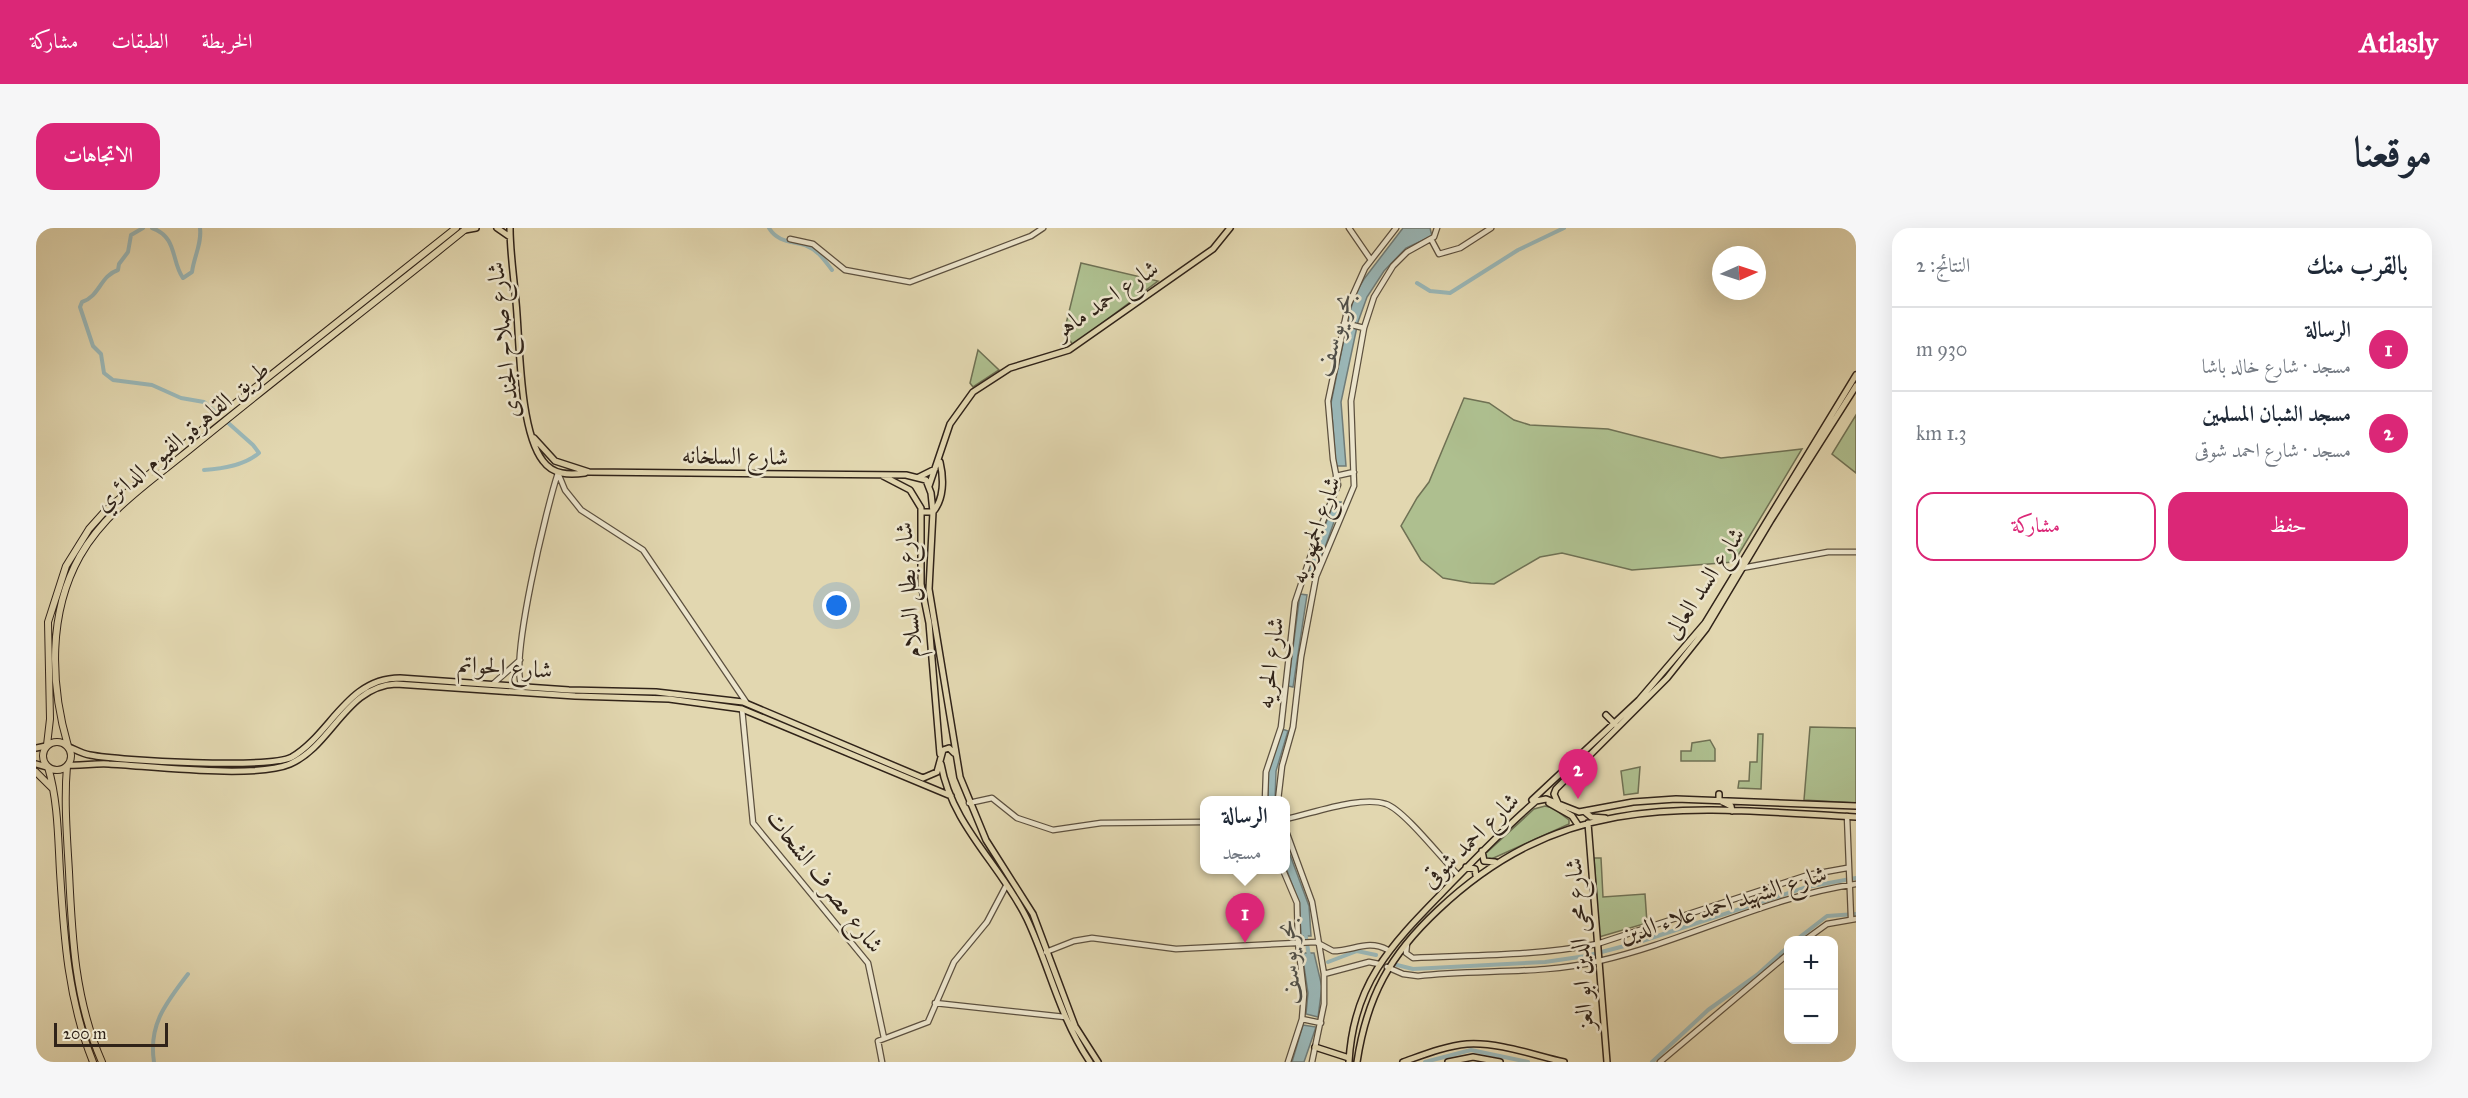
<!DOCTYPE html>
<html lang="ar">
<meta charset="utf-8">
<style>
body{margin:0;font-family:"IM FELL Great Primer",Amiri,serif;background:#f6f6f7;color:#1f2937;direction:rtl}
.controls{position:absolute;right:18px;bottom:18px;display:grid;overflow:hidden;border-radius:12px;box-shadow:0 6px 24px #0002}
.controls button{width:54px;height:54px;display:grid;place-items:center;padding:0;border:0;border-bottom:2px solid #e0e1e3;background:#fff;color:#1f2937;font:30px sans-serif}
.compass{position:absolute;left:1676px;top:18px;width:54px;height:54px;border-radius:50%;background:#fff;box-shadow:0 6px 24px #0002;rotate:87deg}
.scale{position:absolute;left:18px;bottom:15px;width:114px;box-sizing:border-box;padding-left:6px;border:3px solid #302319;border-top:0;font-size:16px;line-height:21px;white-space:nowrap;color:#302319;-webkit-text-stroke:4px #ece5cc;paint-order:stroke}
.you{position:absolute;left:801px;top:378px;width:21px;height:21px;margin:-15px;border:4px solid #fff;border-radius:50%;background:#1a73e8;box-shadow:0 0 0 9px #1a73e833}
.badge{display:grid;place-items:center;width:39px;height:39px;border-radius:50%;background:#db2777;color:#fff;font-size:20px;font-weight:700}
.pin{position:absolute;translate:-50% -50px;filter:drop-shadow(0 2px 3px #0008)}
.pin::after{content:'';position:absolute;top:32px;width:21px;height:18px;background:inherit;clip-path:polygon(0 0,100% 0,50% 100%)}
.popup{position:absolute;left:1164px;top:568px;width:90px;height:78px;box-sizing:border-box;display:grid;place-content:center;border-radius:12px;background:#fff;filter:drop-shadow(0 2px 4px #0005);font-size:20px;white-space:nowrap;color:#747a83}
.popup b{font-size:22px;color:#1f2937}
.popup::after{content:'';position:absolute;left:50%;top:100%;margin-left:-12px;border:12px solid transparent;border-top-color:#fff}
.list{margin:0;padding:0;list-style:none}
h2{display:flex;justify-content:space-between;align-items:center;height:78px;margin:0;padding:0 24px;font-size:26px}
h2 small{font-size:20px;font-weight:400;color:#747a83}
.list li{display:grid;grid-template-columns:39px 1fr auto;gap:18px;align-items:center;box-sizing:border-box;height:84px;padding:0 24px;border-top:2px solid #e0e1e3}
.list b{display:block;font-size:22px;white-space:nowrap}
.list p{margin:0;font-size:20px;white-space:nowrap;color:#747a83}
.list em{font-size:20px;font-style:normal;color:#747a83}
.actions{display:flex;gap:12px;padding:18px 24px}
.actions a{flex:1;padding:14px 0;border:2px solid #db2777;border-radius:18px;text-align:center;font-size:21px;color:#db2777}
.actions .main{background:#db2777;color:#fff}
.map{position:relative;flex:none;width:1820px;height:834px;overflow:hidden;direction:ltr;border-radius:18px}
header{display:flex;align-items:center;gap:36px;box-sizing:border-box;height:84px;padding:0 30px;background:#db2777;color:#fff}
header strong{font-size:28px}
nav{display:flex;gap:33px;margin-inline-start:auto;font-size:21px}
.intro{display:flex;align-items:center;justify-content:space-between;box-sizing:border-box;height:144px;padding:0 36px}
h1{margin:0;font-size:42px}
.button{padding:15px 27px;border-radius:18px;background:#db2777;color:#fff;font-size:21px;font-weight:700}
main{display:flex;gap:36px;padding:0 36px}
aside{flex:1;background:#fff;border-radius:18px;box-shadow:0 6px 24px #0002}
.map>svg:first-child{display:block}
.green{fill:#aebf8f;stroke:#6f7154;stroke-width:1.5}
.water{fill:#9ab7b7;stroke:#707c78;stroke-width:1.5}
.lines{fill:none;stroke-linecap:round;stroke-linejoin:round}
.canal{stroke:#9ab7b7;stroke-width:4}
.minor-casing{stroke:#5c503f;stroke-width:7}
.major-casing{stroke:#302319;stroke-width:8}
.highway-casing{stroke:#302319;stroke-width:8}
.minor{stroke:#ece5cc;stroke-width:4.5}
.major{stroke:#e2d7b0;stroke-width:5}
.highway{stroke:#e2d7b0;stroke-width:6}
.labels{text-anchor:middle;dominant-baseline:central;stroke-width:5;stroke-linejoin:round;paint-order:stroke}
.street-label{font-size:24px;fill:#302319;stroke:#ece5cc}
.water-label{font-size:26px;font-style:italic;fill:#504f48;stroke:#ece5cc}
</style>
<header>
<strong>Atlasly</strong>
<nav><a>الخريطة</a><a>الطبقات</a><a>مشاركة</a></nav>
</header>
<div class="intro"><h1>موقعنا</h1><a class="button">الاتجاهات</a></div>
<main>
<aside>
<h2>بالقرب منك<small>النتائج: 2</small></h2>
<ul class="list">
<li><span class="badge">1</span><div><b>الرسالة</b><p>مسجد · شارع خالد باشا</p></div><em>930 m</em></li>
<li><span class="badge">2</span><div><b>مسجد الشبان المسلمين</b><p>مسجد · شارع احمد شوقى</p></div><em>1.3 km</em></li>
</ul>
<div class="actions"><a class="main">حفظ</a><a>مشاركة</a></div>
</aside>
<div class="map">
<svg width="1820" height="834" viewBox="0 0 1820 834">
<rect width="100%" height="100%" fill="#e2d7b0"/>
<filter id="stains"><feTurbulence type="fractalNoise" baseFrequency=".00333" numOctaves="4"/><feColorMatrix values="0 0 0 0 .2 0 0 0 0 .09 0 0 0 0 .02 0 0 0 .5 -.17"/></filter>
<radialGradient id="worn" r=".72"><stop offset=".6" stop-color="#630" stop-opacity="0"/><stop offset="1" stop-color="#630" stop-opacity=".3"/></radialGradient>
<!-- green -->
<path class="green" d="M1045 35 1122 53 1037 117 1028 104Z
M942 122 963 142 937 159 934 155Z
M1428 170 1453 175 1478 192 1494 197 1572 201 1685 230 1766 221 1698 334 1596 342 1526 325 1504 329 1458 356 1435 355 1407 350 1385 332 1365 298 1381 270 1393 254Z
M1820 187V245L1796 226Z
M1774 499 1820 500V575L1768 572Z
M1722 506H1727L1725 561 1702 560 1703 553H1713L1714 534H1721Z
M1674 512 1679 521V533H1645V523H1655L1656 515Z
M1604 539 1602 565 1588 567 1585 543Z
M1509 578 1517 580 1533 592V596L1451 633 1447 628 1498 581Z
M1558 630H1565L1567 669 1609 666 1611 695 1563 709Z"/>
<!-- water -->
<path class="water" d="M1367 0H1394L1396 8 1370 20 1348 43 1331 69 1322 94 1305 174 1310 238H1300L1295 175 1312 91 1319 66 1328 51Z
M1298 274H1305L1280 345 1272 342Z
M1264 366 1271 367 1257 459 1252 458Z
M1246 501 1252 503 1240 543 1239 572H1232V543Z
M1250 616 1273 678 1275 708H1265L1263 675 1250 640Z
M1266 725H1278L1286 759 1282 789 1270 786 1272 765Z
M1267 797 1280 799 1268 834H1256Z"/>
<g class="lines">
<!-- canal -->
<path class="canal" d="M107 0 95 7 92 24 83 36 82 42C64 48 64 68 46 74L44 79 57 118 65 126 68 145 77 152 116 157 145 170 168 174 184 188
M116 0C142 9 135 34 147 50L156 44C158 28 166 16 164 0
M733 0C742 15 757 13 771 18 782 22 789 33 796 42
M1381 55 1394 63 1414 65 1482 22 1528 0
M168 242C186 241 209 237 223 225L217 217 190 193
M1269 703 1273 728
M1760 712 1791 688 1820 686
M1292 734 1321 723 1340 727
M1361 737 1377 741 1509 734 1550 728 1600 715 1771 659 1820 650
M118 834C112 796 131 774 152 746
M1389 834 1435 822 1492 834
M1616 834 1672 782 1721 747 1752 719"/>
<!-- minor casing -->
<g class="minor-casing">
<path id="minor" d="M1313 0 1335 32
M754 11 777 16 809 42 874 54 995 8 1007 0
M1395 11 1403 26 1424 20 1455 0
M1308 95 1328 100
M522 245 529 262 545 282 607 322 710 474
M1300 248 1318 244
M1706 340 1792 324H1820
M457 456 484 432
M486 459C473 434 511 278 522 245
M706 481 717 595 832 735 848 810
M1229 572 1230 544 1245 499 1259 374 1283 303 1302 257 1297 231 1292 173 1312 78 1329 40 1360 0
M1242 572 1246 538 1257 499 1265 429 1280 349 1318 258 1315 173 1328 100 1338 69 1357 38 1371 24 1398 9 1401 0
M933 575 956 570 981 590 1017 602 1065 595 1168 594
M1811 588 1815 690
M1250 591C1275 586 1325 567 1350 576 1368 582 1406 631 1422 647
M1250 603 1276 674 1288 746V776L1276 834
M1247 642 1261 675 1262 715 1268 766 1266 791 1252 834
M1769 712 1791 696 1820 691
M1371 716 1370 725 1377 730C1439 727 1500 728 1561 716L1772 647 1811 640
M1010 724 1038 713 1056 710 1140 721 1280 714 1297 723C1318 723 1331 711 1352 722
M1351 739 1367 746 1382 748C1442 741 1504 747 1563 733 1650 713 1731 669 1820 656
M1288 746 1333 734 1343 736
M899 775 1029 789
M1266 791 1285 795
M846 834 842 813 892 794 918 734 951 694 970 658
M1624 834 1752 726"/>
</g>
<!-- major casing -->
<g class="major-casing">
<path id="major" d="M461 0 474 9
M474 0C474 24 478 50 480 74 484 114 483 202 507 233 517 247 533 247 549 245
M429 2 440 0
M498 210 519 233 553 244 870 247 890 252 895 265 897 284 893 361 924 549 950 612 997 686 1039 798 1062 834
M847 248 874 262 885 280V356L893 395 904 526
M883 249 899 241
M893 258 914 196 937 164 974 140 1033 122 1177 21 1194 0
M885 284H897C908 271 908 251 904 234
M1570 487 1579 496
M33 519C40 522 47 526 54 527 84 533 234 541 256 529 295 506 311 450 364 450L533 462 620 464 707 474 887 550 901 544 907 522 913 520 918 525
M0 520 10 518
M0 536 11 539
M905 536C916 598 965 637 991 691 1014 740 1023 788 1054 834
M32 537C45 538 59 535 73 536 114 538 219 551 254 536 296 518 310 458 360 456L539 468 633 471 706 481 915 568
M1683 566V572L1695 578 1696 583
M1496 572 1603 472 1669 395 1820 147
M1513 575 1536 588 1542 597
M1522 575 1518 566 1520 561 1631 450 1670 401 1735 292 1820 158
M1549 584 1555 589 1569 590
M1552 595 1571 834
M1446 623 1448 633 1459 634
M1430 639 1439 641 1440 648
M1279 819 1313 830
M1313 834C1317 757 1354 718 1405 666 1436 634 1466 602 1500 573L1510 571 1543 584 1597 574 1640 571 1820 578
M1321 834C1331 768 1354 727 1402 682 1531 560 1657 580 1820 589
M1367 834C1387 827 1409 818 1431 816 1463 814 1497 827 1528 834
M1412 834 1437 829 1464 834"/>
</g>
<!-- highway casing -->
<g class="highway-casing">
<path id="highway" d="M7 528a14 14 0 1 1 28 0a14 14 0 1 1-28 0Z
M11 517 14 491 12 394 30 338 53 301 70 282 167 201 420 0
M32 518C14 456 12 385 44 328 70 282 118 251 158 218 248 144 341 73 431 0
M31 538C28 573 31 609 33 644 36 710 39 773 66 834
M12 539C22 573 22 609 24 644 28 710 32 772 57 834
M0 544 17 561"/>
</g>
<!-- minor -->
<use href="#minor" class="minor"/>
<!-- major -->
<use href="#major" class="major"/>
<!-- highway -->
<use href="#highway" class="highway"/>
</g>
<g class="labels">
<!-- street labels -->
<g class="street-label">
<text transform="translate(1070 71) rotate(-34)">شارع احمد ماهر</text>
<text transform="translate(467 112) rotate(-96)">شارع صلاح الجندى</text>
<text transform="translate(146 208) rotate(-40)">طريق القاهرة, الفيوم الدائري</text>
<text transform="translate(699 228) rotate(1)">شارع السلخانه</text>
<text transform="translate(1279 302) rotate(-71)">شارع الجمهوريه</text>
<text transform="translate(1668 355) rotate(-57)">شارع السد العالى</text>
<text transform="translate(872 362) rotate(-94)">شارع بطل السلام</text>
<text transform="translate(1234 435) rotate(-83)">شارع الحريه</text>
<text transform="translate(469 439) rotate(4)">شارع الحواتم</text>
<text transform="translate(1434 612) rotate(-44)">شارع احمد شوقى</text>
<text transform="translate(789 653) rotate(52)">شارع مصرف الشحات</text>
<text transform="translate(1687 676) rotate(-17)">شارع الشهيد احمد علاء الدين</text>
<text transform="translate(1543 716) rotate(-94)">شارع محى الدين ابو العز</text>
</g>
<!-- water labels -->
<g class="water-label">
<text transform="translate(1297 106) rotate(-75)">بحر يوسف</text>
<text transform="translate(1252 734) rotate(-95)">بحر يوسف</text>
</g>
</g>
<rect width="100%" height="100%" filter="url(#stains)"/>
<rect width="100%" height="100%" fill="url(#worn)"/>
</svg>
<div class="controls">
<button>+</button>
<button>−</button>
</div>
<svg class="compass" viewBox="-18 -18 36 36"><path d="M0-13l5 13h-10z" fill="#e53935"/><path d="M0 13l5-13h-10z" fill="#747a83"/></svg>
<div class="scale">200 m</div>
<div class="you"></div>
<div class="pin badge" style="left:1209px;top:715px">1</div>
<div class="popup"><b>الرسالة</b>مسجد</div>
<div class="pin badge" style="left:1542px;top:571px">2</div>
</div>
</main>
